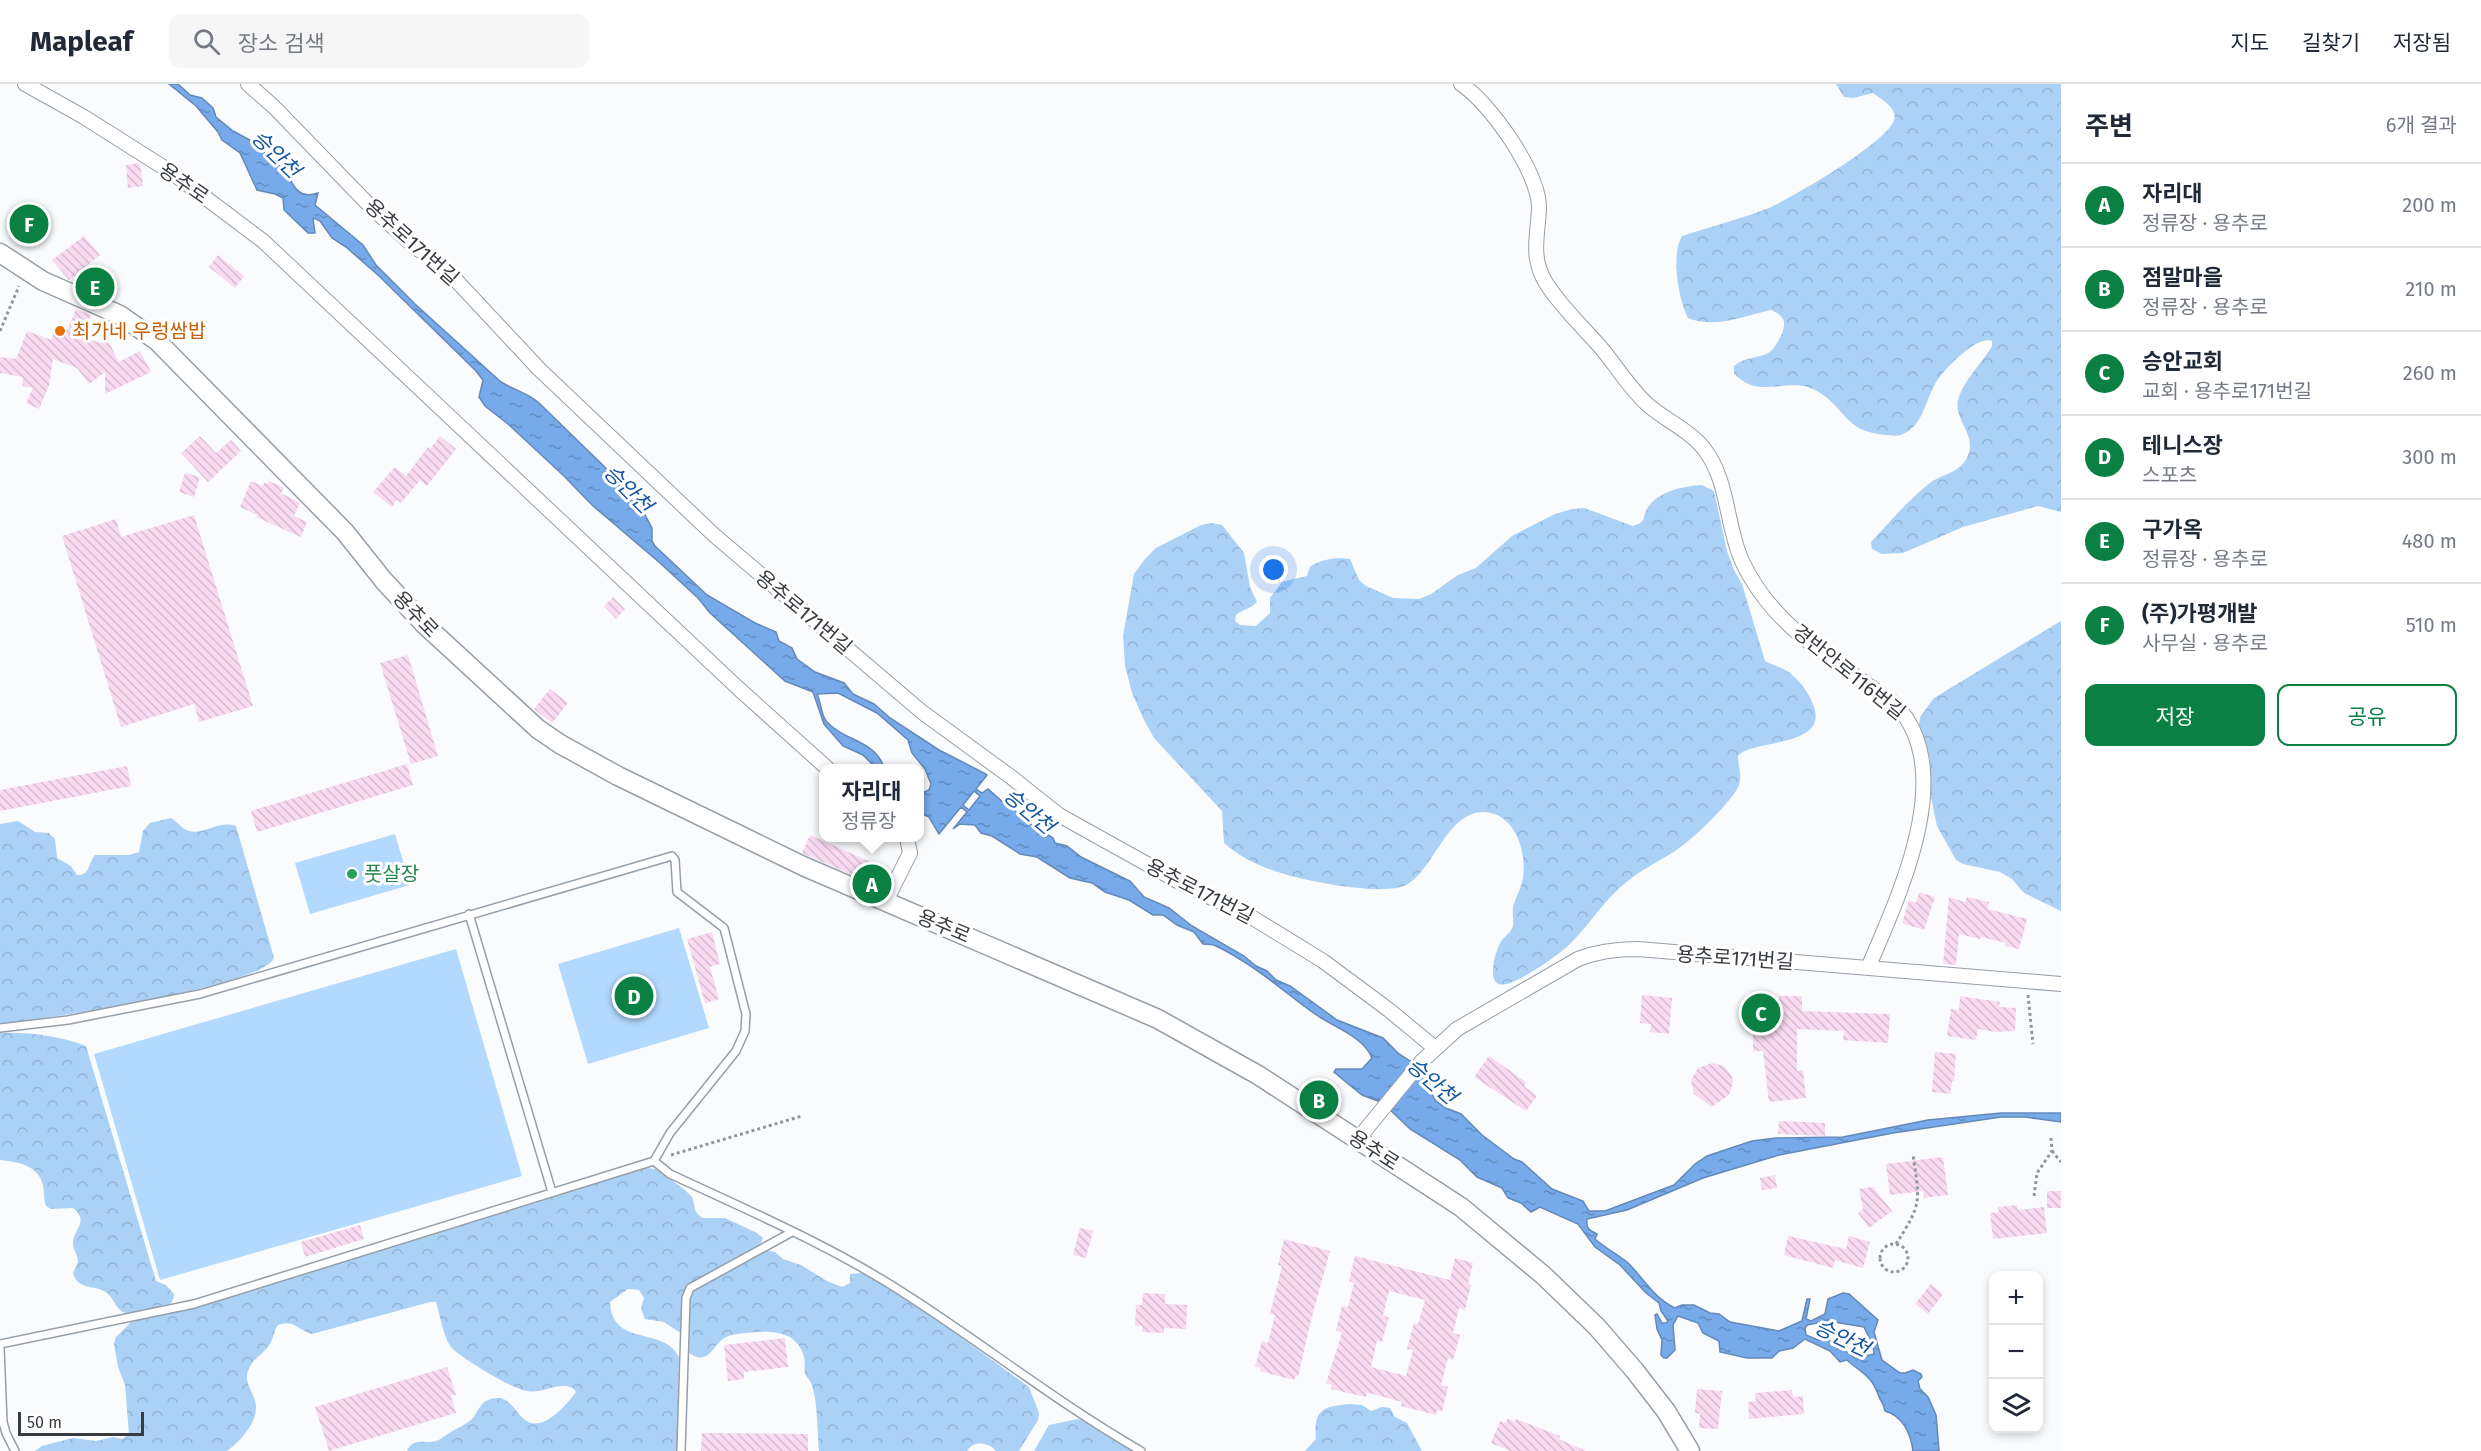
<!DOCTYPE html>
<html lang="ko">
<meta charset="utf-8">
<style>
body{margin:0;font-family:"Fira Sans","Noto Sans KR",sans-serif;background:#f6f6f7;color:#1f2937}
.controls{position:absolute;right:18px;bottom:18px;display:grid;overflow:hidden;border-radius:12px;box-shadow:0 3px 9px #0003}
.controls button{width:54px;height:54px;display:grid;place-items:center;padding:0;border:0;border-bottom:2px solid #e0e1e3;background:#fff;color:#1f2937;font:30px sans-serif}
.scale{position:absolute;left:18px;bottom:15px;width:126px;box-sizing:border-box;padding-left:6px;border:3px solid #383c40;border-top:0;font-size:16px;line-height:21px;white-space:nowrap;color:#383c40;-webkit-text-stroke:4px #fff;paint-order:stroke}
.you{position:absolute;left:1274px;top:486px;width:21px;height:21px;margin:-15px;border:4px solid #fff;border-radius:50%;background:#1a73e8;box-shadow:0 0 0 9px #1a73e833}
.badge{display:grid;place-items:center;width:39px;height:39px;border-radius:50%;background:#0b8043;color:#fff;font-size:20px;font-weight:700}
.pin{position:absolute;translate:-50% -50%;border:3px solid #fff;box-shadow:0 2px 6px #0006}
.popup{position:absolute;left:819px;top:680px;width:105px;height:78px;box-sizing:border-box;display:grid;place-content:center;border-radius:12px;background:#fff;filter:drop-shadow(0 2px 4px #0005);font-size:20px;white-space:nowrap;color:#747a83}
.popup b{font-size:22px;color:#1f2937}
.popup::after{content:'';position:absolute;left:50%;top:100%;margin-left:-12px;border:12px solid transparent;border-top-color:#fff}
.list{margin:0;padding:0;list-style:none}
h2{display:flex;justify-content:space-between;align-items:center;height:78px;margin:0;padding:0 24px;font-size:26px}
h2 small{font-size:20px;font-weight:400;color:#747a83}
.list li{display:grid;grid-template-columns:39px 1fr auto;gap:18px;align-items:center;box-sizing:border-box;height:84px;padding:0 24px;border-top:2px solid #e0e1e3}
.list b{display:block;font-size:22px;white-space:nowrap}
.list p{margin:0;font-size:20px;white-space:nowrap;color:#747a83}
.list em{font-size:20px;font-style:normal;color:#747a83}
.actions{display:flex;gap:12px;padding:18px 24px}
.actions a{flex:1;padding:14px 0;border:2px solid #0b8043;border-radius:12px;text-align:center;font-size:21px;color:#0b8043}
.actions .main{background:#0b8043;color:#fff}
.icon{flex:none;width:33px;height:33px;fill:none;stroke:currentColor;stroke-width:2;stroke-linecap:round;stroke-linejoin:round}
.map{position:relative;flex:none;width:2061px;height:1367px;overflow:hidden}
header{display:flex;align-items:center;gap:36px;box-sizing:border-box;height:84px;padding:0 30px;background:#fff;border-bottom:2px solid #e0e1e3}
header strong{font-size:28px}
nav{display:flex;gap:33px;margin-inline-start:auto;font-size:21px}
.search{width:420px;height:54px;background:#f6f6f7;display:flex;align-items:center;gap:15px;box-sizing:border-box;padding:0 21px;border-radius:12px;color:#747a83;font-size:22px}
main{display:flex}
aside{flex:1;background:#fff}
.map>svg:first-child{display:block}
.forest{fill:url(#forest-crowns)}
.pitch{fill:#b3d9fe}
.water{fill:url(#water-ripples);stroke:#6489b8;stroke-width:1.5;fill-rule:evenodd}
.building{fill:url(#building-back-hatch);fill-rule:evenodd}
.lines{fill:none;stroke-linecap:round;stroke-linejoin:round}
.service-casing{stroke:#969fa7;stroke-width:10}
.minor-casing{stroke:#969fa7;stroke-width:16}
.tertiary-casing{stroke:#969fa7;stroke-width:21}
.path{stroke:#939699;stroke-width:3;stroke-dasharray:3 3;stroke-linecap:butt}
.service{stroke:#fff;stroke-width:7}
.minor{stroke:#fff;stroke-width:14}
.tertiary{stroke:#fff;stroke-width:18}
.food-dot{fill:#e8710a;stroke:#fff;stroke-width:2}
.leisure-dot{fill:#2e9e5b;stroke:#fff;stroke-width:2}
.labels{text-anchor:middle;dominant-baseline:central;stroke-width:6;stroke-linejoin:round;paint-order:stroke}
.street-label{font-size:20px;fill:#383c40;stroke:#fff}
.food-label{font-size:20px;fill:#c56008;stroke:#fff;text-anchor:start}
.leisure-label{font-size:20px;fill:#27864d;stroke:#fff;text-anchor:start}
.water-label{font-size:21px;font-style:italic;fill:#1256a3;stroke:#fff}
</style>
<header>
<strong>Mapleaf</strong>
<div class="search"><svg class="icon" aria-label="search" viewBox="0 0 24 24"><circle cx="10" cy="10" r="6"/><path d="M15 15l6 6"/></svg>장소 검색</div>
<nav><a>지도</a><a>길찾기</a><a>저장됨</a></nav>
</header>
<main>
<div class="map">
<svg width="2061" height="1367" viewBox="0 0 2061 1367">
<defs>
<pattern id="forest-crowns" width="20" height="18" patternUnits="userSpaceOnUse" patternTransform="scale(1.5)"><rect width="20" height="18" fill="#abd1f7"/><path d="M2 6a3 3 0 1 1 6 0M12 15a3 3 0 1 1 6 0" fill="none" stroke="#94b4d5"/></pattern>
<pattern id="water-ripples" width="26" height="14" patternUnits="userSpaceOnUse" patternTransform="scale(1.5)"><rect width="26" height="14" fill="#77aaeb"/><path d="M2 4q2-2 4 0t4 0M15 11q2-2 4 0t4 0" fill="none" stroke="#638cc0"/></pattern>
<pattern id="building-back-hatch" width="6" height="6" patternUnits="userSpaceOnUse" patternTransform="scale(1.5)"><rect width="6" height="6" fill="#f9daf1"/><path d="M-1 5l2 2M0 0l6 6M5-1l2 2" fill="none" stroke="#d6bcd0"/></pattern>
</defs>
<rect width="100%" height="100%" fill="#fafbfd"/>
<!-- forest -->
<path class="forest" d="M1836 0H2061V428L2038 422 1963 443 1903 469 1882 470 1872 465 1871 458C1890 438 1908 416 1930 399 1939 392 1953 390 1962 381 1984 354 1953 339 1958 316 1963 297 1982 279 1992 262V257C1976 251 1941 288 1934 302 1925 319 1922 342 1903 350 1898 353 1891 351 1885 351 1842 347 1847 323 1815 306 1790 292 1757 317 1734 289V282C1746 272 1759 275 1770 268 1775 264 1778 257 1781 252 1787 238 1785 232 1771 226 1743 232 1716 245 1688 234 1678 215 1671 170 1682 152 1709 143 1738 136 1766 125 1789 116 1888 58 1894 36 1898 24 1881 15 1873 9L1853 14 1844 13Z
M1702 401 1714 407 1727 467 1734 486 1742 500 1765 577C1773 582 1783 583 1790 589 1801 598 1809 609 1814 623 1828 664 1751 655 1738 672 1738 682 1743 694 1738 703 1735 710 1729 716 1725 721 1712 736 1697 750 1682 762 1665 775 1645 783 1629 796 1605 814 1591 839 1571 859 1556 873 1540 883 1523 893 1516 896 1504 904 1497 899 1488 892 1496 864 1502 856 1506 851 1511 849 1513 842 1514 837 1512 830 1513 824 1515 814 1521 805 1523 794 1527 768 1515 729 1484 728 1448 727 1435 783 1408 800 1386 814 1300 796 1275 787 1256 781 1239 772 1224 759L1222 727 1154 654 1144 636 1132 609 1125 582 1123 552 1134 490 1145 475 1156 464 1201 441 1211 439 1222 441 1244 469 1250 503 1257 518C1251 525 1243 525 1236 531L1235 537 1240 541 1256 542 1270 529V514L1282 498 1307 492 1310 483C1321 475 1337 473 1350 475L1359 496 1366 502 1393 514 1419 515 1431 510 1458 491 1476 484 1512 452 1555 430 1572 425 1584 424 1633 442C1648 437 1641 435 1647 425 1657 407 1684 402 1702 401Z
M2061 537V827L2024 809 2012 795 2000 788 1963 780 1956 776 1937 742 1931 714 1930 676 1919 641 1920 633 1934 614Z
M171 734C176 737 179 741 183 744 200 756 216 735 236 742L274 874C262 903 39 936 0 940V740L18 737 35 748 49 749 55 755 57 774 71 782 77 791C90 792 88 779 95 771H129L139 768 143 747 150 739Z
M0 949C28 948 60 952 86 962L156 1197 166 1201 174 1210C174 1215 172 1219 168 1222 163 1225 131 1230 126 1229 116 1227 114 1214 107 1209 95 1200 78 1207 73 1189L78 1178C78 1171 73 1166 73 1159 73 1145 90 1138 73 1124L51 1125 46 1122C43 1114 45 1106 42 1098 36 1080 16 1078 0 1076Z
M646 1084 656 1085 685 1106 692 1113 696 1128 702 1134H725L757 1149 763 1154 760 1161 688 1202 683 1212 682 1250 664 1238 645 1235 641 1225 644 1214 639 1206 628 1205 610 1218C612 1264 663 1241 679 1273L677 1367H407C415 1350 429 1364 442 1354 449 1348 468 1340 473 1334 479 1326 480 1318 491 1315 509 1310 513 1326 524 1335 542 1351 567 1320 576 1308L573 1304C558 1297 543 1310 527 1307 514 1306 459 1273 451 1263 443 1252 440 1231 436 1218H430L312 1250C299 1247 294 1235 278 1241 274 1246 274 1252 271 1258 264 1271 250 1275 247 1291 246 1301 253 1308 255 1317 261 1335 240 1358 227 1367H35L42 1362 73 1354 96 1357 113 1353 122 1355 129 1350 125 1301 118 1283 114 1260 116 1253 132 1237 182 1227Z
M766 1166 775 1168 783 1175 801 1181 827 1197 842 1203 850 1199V1190L861 1189 868 1191 911 1217 1029 1303 1039 1329 1038 1336 1019 1367H996C988 1358 974 1356 967 1367H819C817 1347 818 1316 811 1299 810 1296 807 1294 806 1291 803 1286 806 1279 804 1273 798 1250 778 1247 757 1248 747 1249 735 1249 726 1253 712 1260 710 1283 689 1269L690 1215 692 1206 700 1200Z
M1351 1320 1362 1321 1371 1327 1382 1323 1390 1324 1395 1333 1407 1339 1422 1367H1305L1316 1355C1313 1325 1324 1322 1351 1320Z
M1078 1335 1084 1336 1136 1367H1034L1049 1341Z"/>
<!-- pitch -->
<path class="pitch" d="M395 750 410 801 310 830 295 779Z
M679 844 709 944 588 980 558 880Z
M456 865 522 1092 160 1196 94 970Z"/>
<!-- water -->
<path class="water" d="M169 0H178L190 11 202 14 213 24 216 33 233 47 261 62 269 77 286 85C292 101 298 116 318 109L315 121 363 161 376 181 415 220 501 298C514 306 528 309 539 319L617 395 626 415 638 418 652 444V457L655 462 707 511 755 539 776 548 779 557 792 564 797 575 815 588 844 599 853 610 874 620 890 634 939 666 986 690 987 691 976 705 982 709 988 705 1004 719 1010 721 1023 735 1053 754 1055 759 1067 762 1081 773 1130 797 1144 813 1169 824 1192 842 1244 872 1256 882 1267 887 1276 896 1290 902 1337 936 1383 954 1399 970 1429 989 1431 1009 1436 1017 1446 1024 1461 1030 1482 1051 1514 1075 1522 1078 1552 1105 1583 1117 1589 1127H1605L1666 1104 1674 1101 1695 1080 1707 1072 1752 1057 1776 1054 1843 1053 1928 1036 2001 1029H2061V1038L2025 1033H2001L1893 1049 1779 1071 1703 1094 1627 1126 1587 1135C1586 1145 1589 1146 1597 1150L1595 1155C1605 1164 1617 1170 1627 1178 1643 1193 1653 1214 1675 1224L1682 1221H1694L1710 1229 1719 1230 1730 1238 1779 1247 1802 1237 1807 1215H1810L1806 1235 1811 1237 1825 1230 1828 1215 1843 1209 1849 1210 1878 1236 1874 1248 1882 1276 1900 1289H1905L1913 1286 1921 1290 1922 1293 1918 1297 1920 1305 1928 1313 1936 1331 1939 1367H1913C1911 1350 1903 1332 1885 1327 1884 1319 1880 1317 1878 1310 1871 1291 1861 1289 1847 1276L1840 1278 1830 1267 1805 1255 1793 1264 1779 1267 1772 1274H1747L1720 1268 1719 1257 1703 1249 1698 1239 1678 1232 1673 1241 1675 1266 1667 1274H1664L1661 1271 1662 1256 1657 1245 1655 1231 1657 1230 1662 1239H1666L1668 1237 1661 1227 1659 1219 1646 1209 1620 1181 1595 1163 1578 1140 1540 1123 1531 1128 1521 1119 1508 1114 1502 1104 1477 1093 1460 1076 1410 1045 1383 1019 1362 1011 1334 988 1336 985H1362L1372 974C1363 952 1333 943 1315 930 1283 907 1252 879 1216 862 1212 860 1208 860 1203 860L1194 848 1177 841 1163 831H1153L1129 816 1105 808 1092 799 1070 794 1037 773 1020 770 992 752 981 749 975 741 960 740 953 745 967 728 961 723 939 750 929 733 920 729V710L929 706 931 700 925 685 912 669 908 656 877 629 838 609 817 610C821 618 821 630 826 637 843 657 876 656 884 684H876L863 671 843 662 824 640 813 608 785 597 710 529 698 514 660 479 592 421 564 392 508 340 485 322 479 313 483 296 476 287 379 192 346 163 332 154 320 137 314 134 313 135 315 149H308L284 126 283 114 275 110 257 106 240 69 222 56 218 48 196 22ZM974 707 980 712 969 726 963 721ZM1828 1237 1864 1243 1873 1262 1874 1270 1855 1274 1843 1265 1840 1257 1818 1256 1806 1251 1805 1244 1807 1241Z"/>
<!-- building -->
<path class="building" d="M140 79 143 102 128 104 126 81Z
M84 152 100 171 69 196 52 176Z
M218 171 244 192 235 204 209 183Z
M76 225 91 231 82 252 100 259 105 256V251L119 278 140 267 151 288 105 310V288L89 300 77 284 53 275 49 301 39 325 26 319 33 304 22 302 23 293 0 289V273L16 275 27 247 51 256 57 241 68 245Z
M200 352 216 369 231 356 241 367 208 398 181 369Z
M440 352 456 365 427 402 420 396 401 419 397 416 392 423 373 408 395 383 406 392 428 363 430 365Z
M185 389 200 393 194 413 179 408Z
M251 397 262 402 264 399 268 400 269 397 284 404 281 409 300 419 294 432 307 438 301 453 256 433 257 431 240 423Z
M194 431 253 622 199 638 194 620 121 643 62 452 116 435 121 453Z
M613 513 625 525 616 535 604 522Z
M408 571 438 672 411 680 380 579Z
M550 605 568 619 552 639 534 625Z
M407 680 413 701 257 748 251 727Z
M127 682 131 702 0 727V706Z
M810 751 884 784 879 797 859 788 857 793 802 769Z
M1919 808 1935 813 1924 846 1902 839 1909 816 1916 819Z
M1949 813 1965 818 1967 813 1989 818 1988 825 2027 835 2019 865 2005 862 2006 859 1981 853 1980 855 1959 850 1956 881 1943 880Z
M712 848 720 880 710 883 719 915 705 919 687 855Z
M1642 911 1672 914 1669 950 1650 948 1651 940 1640 939Z
M1779 912H1802V927L1890 930 1888 959 1843 956 1844 947 1797 945V987L1803 986 1806 1014 1769 1018 1763 967H1753V945L1779 944Z
M1960 912 2000 918 1999 923 2016 924 2015 947 1995 948 1978 945 1976 956 1947 952 1951 925 1959 926Z
M1935 968 1956 970 1954 997H1952L1950 1010 1932 1008Z
M1489 972 1526 998 1524 1002 1537 1012 1526 1027 1474 993Z
M1712 979 1724 982 1732 992 1733 999 1729 1011 1712 1023 1694 1010 1691 996 1698 984Z
M1779 1037 1825 1039V1052L1778 1050Z
M1943 1073 1948 1111 1924 1114 1923 1107 1890 1111 1886 1080Z
M1775 1091 1777 1104 1762 1106 1760 1094Z
M1873 1103 1892 1127 1869 1144 1858 1129 1863 1125 1859 1105Z
M2047 1107H2061V1124H2047Z
M2017 1121 2018 1126 2044 1123 2047 1149 1993 1155 1990 1129 1999 1128 1998 1123Z
M360 1141 364 1155 305 1173 301 1158Z
M1080 1144 1093 1147 1086 1174 1073 1171Z
M1788 1152 1846 1165 1849 1152 1870 1158 1863 1184 1835 1176 1833 1184 1784 1171Z
M1284 1155 1330 1167 1310 1240 1298 1293 1296 1292 1294 1296 1260 1287 1261 1284 1255 1282 1262 1257 1268 1259 1275 1231 1270 1230 1282 1182 1278 1181Z
M1355 1172 1450 1196 1455 1174 1473 1179 1468 1200 1471 1201 1465 1226 1459 1224 1453 1249 1460 1251 1453 1276 1448 1274 1441 1301 1448 1303 1442 1328 1437 1326 1436 1331 1401 1322 1402 1318 1373 1310 1367 1309 1366 1313 1331 1305 1332 1301 1326 1299 1342 1249 1336 1246 1342 1222 1348 1223 1354 1199 1349 1197ZM1389 1207 1425 1216 1418 1240 1414 1239 1407 1265 1413 1266 1406 1292 1371 1283 1377 1257 1382 1258 1389 1233 1383 1232Z
M1931 1200 1943 1210 1928 1230 1915 1220Z
M1143 1209 1165 1210V1220L1187 1221 1186 1245 1164 1244V1249L1142 1248V1242H1135L1136 1221H1142Z
M785 1254 788 1283 744 1288V1295L728 1297 724 1261Z
M447 1283 456 1311 451 1312 456 1329 329 1367 315 1323Z
M1697 1305 1722 1307 1718 1345 1699 1344 1700 1330 1695 1329Z
M1792 1306 1793 1313 1803 1312 1804 1330 1749 1335 1748 1318 1756 1317 1755 1309Z
M1508 1334 1515 1338 1516 1335 1560 1352 1559 1355 1586 1367H1511L1491 1359 1500 1337 1506 1339Z
M702 1349 808 1350V1367H701Z"/>
<g class="lines">
<!-- service casing -->
<g class="service-casing">
<path id="service" d="M469 830 552 1108
M0 944 68 936 200 910 672 772 675 776 677 808 724 844 746 930 745 947 736 967 670 1049 654 1077 670 1090C752 1128 838 1165 913 1215 990 1265 1061 1321 1141 1367
M0 1260 194 1220 654 1077
M0 1264 3 1338 6 1349 15 1367
M681 1367 686 1214 690 1204 792 1148"/>
</g>
<!-- minor casing -->
<g class="minor-casing">
<path id="minor" d="M25 0 84 33 174 90 263 157 739 605 827 684
M248 0 274 23 370 122 416 164 439 178 539 285 714 451 922 628 1011 693 1059 731 1181 799 1253 834 1323 877 1389 926 1435 964
M1461 0C1490 19 1539 88 1539 124 1538 152 1530 173 1546 199 1561 223 1583 243 1602 265 1617 283 1630 305 1648 321 1665 336 1691 347 1705 366 1729 398 1726 442 1742 477 1773 545 1840 579 1896 621 1959 688 1898 813 1868 884
M886 817 910 769 907 754
M1358 1055 1421 978 1457 945 1578 875C1598 867 1617 865 1638 865L2061 900"/>
</g>
<!-- tertiary casing -->
<g class="tertiary-casing">
<path id="tertiary" d="M0 169 43 197 120 231 157 257 345 448 384 497 425 541 538 645 560 660 618 692 803 782 1158 935 1258 991 1461 1123 1543 1191 1597 1243 1635 1287 1666 1327 1690 1367"/>
</g>
<!-- path -->
<path class="path" d="M0 247 19 202
M2028 911 2033 960
M2052 1067 2061 1078
M671 1071 802 1032
M2034 1112 2037 1089 2052 1067 2051 1054
M1880 1174a14 14 0 1 1 28 0a14 14 0 1 1-28 0Z
M1896 1160C1922 1119 1920 1119 1913 1071"/>
<!-- service -->
<use href="#service" class="service"/>
<!-- minor -->
<use href="#minor" class="minor"/>
<!-- tertiary -->
<use href="#tertiary" class="tertiary"/>
</g>
<!-- markers -->
<circle class="food-dot" cx="60" cy="247" r="6"/>
<circle class="leisure-dot" cx="352" cy="790" r="6"/>
<g class="labels">
<!-- street labels -->
<g class="street-label">
<text transform="translate(184 99) rotate(35)">용추로</text>
<text transform="translate(412 158) rotate(42)">용추로171번길</text>
<text transform="translate(804 528) rotate(40)">용추로171번길</text>
<text transform="translate(416 530) rotate(46)">용추로</text>
<text transform="translate(1849 588) rotate(39)">경반안로116번길</text>
<text transform="translate(1200 807) rotate(27)">용추로171번길</text>
<text transform="translate(944 842) rotate(23)">용추로</text>
<text transform="translate(1735 874) rotate(4)">용추로171번길</text>
<text transform="translate(1374 1066) rotate(33)">용추로</text>
</g>
<!-- food labels -->
<g class="food-label">
<text x="72" y="247">최가네 우렁쌈밥</text>
</g>
<!-- leisure labels -->
<g class="leisure-label">
<text x="364" y="790">풋살장</text>
</g>
<!-- water labels -->
<g class="water-label">
<text transform="translate(276 70) rotate(44)">승안천</text>
<text transform="translate(628 405) rotate(45)">승안천</text>
<text transform="translate(1029 727) rotate(40)">승안천</text>
<text transform="translate(1432 997) rotate(41)">승안천</text>
<text transform="translate(1842 1254) rotate(26)">승안천</text>
</g>
</g>
</svg>
<div class="controls">
<button>+</button>
<button>−</button>
<button><svg class="icon" aria-label="layers" viewBox="0 0 24 24"><path d="M12 4l9 5-9 5-9-5zM3 14l9 5 9-5"/></svg></button>
</div>
<div class="scale">50 m</div>
<div class="you"></div>
<div class="pin badge" style="left:872px;top:800px">A</div>
<div class="popup"><b>자리대</b>정류장</div>
<div class="pin badge" style="left:1319px;top:1016px">B</div>
<div class="pin badge" style="left:1761px;top:929px">C</div>
<div class="pin badge" style="left:634px;top:912px">D</div>
<div class="pin badge" style="left:95px;top:203px">E</div>
<div class="pin badge" style="left:29px;top:140px">F</div>
</div>
<aside>
<h2>주변<small>6개 결과</small></h2>
<ul class="list">
<li><span class="badge">A</span><div><b>자리대</b><p>정류장 · 용추로</p></div><em>200 m</em></li>
<li><span class="badge">B</span><div><b>점말마을</b><p>정류장 · 용추로</p></div><em>210 m</em></li>
<li><span class="badge">C</span><div><b>승안교회</b><p>교회 · 용추로171번길</p></div><em>260 m</em></li>
<li><span class="badge">D</span><div><b>테니스장</b><p>스포츠</p></div><em>300 m</em></li>
<li><span class="badge">E</span><div><b>구가옥</b><p>정류장 · 용추로</p></div><em>480 m</em></li>
<li><span class="badge">F</span><div><b>(주)가평개발</b><p>사무실 · 용추로</p></div><em>510 m</em></li>
</ul>
<div class="actions"><a class="main">저장</a><a>공유</a></div>
</aside>
</main>
